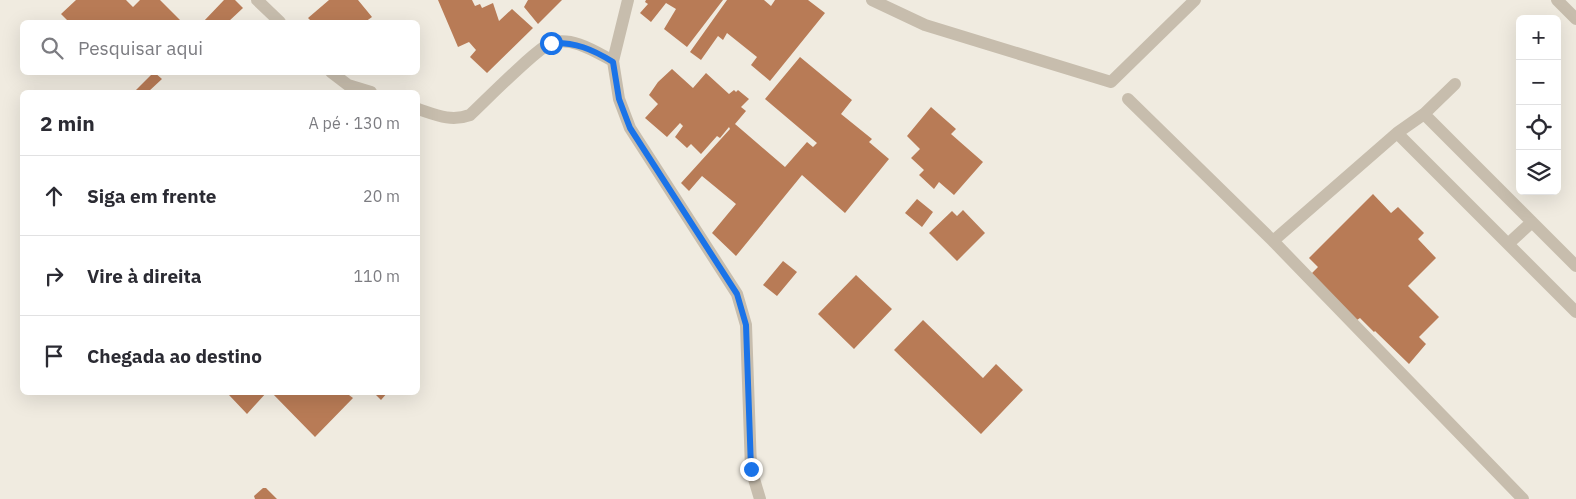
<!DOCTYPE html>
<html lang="pt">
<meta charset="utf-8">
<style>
body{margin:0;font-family:"IBM Plex Sans",sans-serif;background:#f7f7f7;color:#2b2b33}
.controls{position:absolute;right:15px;top:15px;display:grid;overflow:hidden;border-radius:8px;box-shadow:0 5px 20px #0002}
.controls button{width:45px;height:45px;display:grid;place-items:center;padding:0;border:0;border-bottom:1px solid #e1e1e2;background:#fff;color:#2b2b33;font:25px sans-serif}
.stop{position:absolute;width:15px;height:15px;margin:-11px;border:4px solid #1a73e8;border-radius:50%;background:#fff}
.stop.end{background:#1a73e8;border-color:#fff;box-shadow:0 1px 5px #0008}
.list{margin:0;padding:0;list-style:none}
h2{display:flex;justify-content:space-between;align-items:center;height:65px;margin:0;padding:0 20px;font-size:21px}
h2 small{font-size:16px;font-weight:400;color:#7c7c81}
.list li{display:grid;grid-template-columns:32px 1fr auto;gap:15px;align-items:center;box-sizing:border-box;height:80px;padding:0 20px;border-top:1px solid #e1e1e2}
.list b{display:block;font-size:19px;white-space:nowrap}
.list em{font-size:16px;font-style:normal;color:#7c7c81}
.icon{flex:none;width:28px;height:28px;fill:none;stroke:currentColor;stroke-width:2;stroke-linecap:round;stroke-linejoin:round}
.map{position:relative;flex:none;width:1576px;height:499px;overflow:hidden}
.search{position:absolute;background:#fff;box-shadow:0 5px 20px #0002;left:20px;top:20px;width:400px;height:55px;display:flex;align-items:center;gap:12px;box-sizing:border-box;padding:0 18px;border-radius:8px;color:#7c7c81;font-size:19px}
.panel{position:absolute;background:#fff;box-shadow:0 5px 20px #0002;left:20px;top:90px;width:400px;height:305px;border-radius:8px}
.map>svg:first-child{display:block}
.building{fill:#b87b56}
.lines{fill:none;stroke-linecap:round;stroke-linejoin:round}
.street{stroke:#c7bdad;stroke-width:12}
.route{stroke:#1a73e8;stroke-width:6}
</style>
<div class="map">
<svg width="1576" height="499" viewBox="0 0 1576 499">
<rect width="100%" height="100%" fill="#f0ebe0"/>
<!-- building -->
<path class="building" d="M76 0H126L133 7 140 0H160L181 21 69 22 61 14Z
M224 0H235L243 8 228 22H203Z
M329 0H358L372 17 365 22H312L308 18Z
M438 0H472L475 6 480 4 482 8 493 3 499 21 512 9 533 28 487 73 470 57 476 50 469 42 458 47Z
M528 0H562L538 24 524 7Z
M646 0H723L687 47 664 29 676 9 666 3 651 22 640 13 648 4 645 2Z
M727 0H764L771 6 775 0H808L825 13 770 81 751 65 757 57 727 33 723 40 718 36 701 60 690 52Z
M800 57 852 100 841 114 872 139 869 142 889 159 845 213 802 175 736 256 712 233 736 204 702 176 689 191 681 183 730 129 729 127 720 138 717 136 701 154 691 144 687 148 675 137 683 126 680 123 667 137 645 118 658 104 649 95 658 82 672 69 693 88 706 73 729 94 734 90 736 92 738 90 749 99 741 107 746 111 735 124 785 167 807 142 813 147 817 143 765 99Z
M154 72 162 79 148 92H134Z
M931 107 956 129 951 134 983 162 954 195 939 182 934 189 919 175 924 170 911 158 920 149 907 136Z
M1373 194 1391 213 1398 207 1424 233 1418 239 1436 258 1408 286 1439 317 1419 337 1426 344 1409 364 1375 331 1374 332 1360 318 1357 320 1311 274 1318 267 1309 258Z
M917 199 933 212 922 227 905 213Z
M963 210 985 233 957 261 929 233 952 211 957 216Z
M783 261 797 272 777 296 763 285Z
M856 275 892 309 854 349 818 314Z
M923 320 983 378 996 364 1023 390 981 434 894 350Z
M231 392H267L247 414 229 395Z
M271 392H352L349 395 353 398 315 437Z
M373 392H388L381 400Z
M263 488H266L277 499H255L254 496Z"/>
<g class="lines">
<!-- street -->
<path class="street" d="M257 0 280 22
M628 0 613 61 619 99 630 128 737 294 746 325 751 469 760 499
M872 0 925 25 1111 82 1195 0
M1557 0 1576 19
M331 72 348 85 371 92
M1128 99 1273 241 1523 499
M418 109C436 115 451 122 470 115 484 102 537 48 551 43 572 36 596 52 613 61
M1424 114 1576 266
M1397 133 1576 312
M1273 241 1397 133 1424 114 1455 84
M1508 244 1532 222"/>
</g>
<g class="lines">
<!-- route -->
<path class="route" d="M551 43C575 42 592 49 613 62L619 99 630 128 737 294 746 325 751 469"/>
</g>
</svg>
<div class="controls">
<button>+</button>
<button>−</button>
<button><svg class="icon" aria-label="locate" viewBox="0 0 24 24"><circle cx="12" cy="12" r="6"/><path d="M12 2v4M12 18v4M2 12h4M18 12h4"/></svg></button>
<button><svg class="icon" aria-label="layers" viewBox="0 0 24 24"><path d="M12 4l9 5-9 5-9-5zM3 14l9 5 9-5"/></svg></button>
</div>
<div class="stop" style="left:551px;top:43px"></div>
<div class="stop end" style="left:751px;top:469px"></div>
<div class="search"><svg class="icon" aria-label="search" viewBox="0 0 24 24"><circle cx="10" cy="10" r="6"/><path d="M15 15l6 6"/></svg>Pesquisar aqui</div>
<section class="panel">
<h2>2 min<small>A pé · 130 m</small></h2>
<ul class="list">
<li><svg class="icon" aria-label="ahead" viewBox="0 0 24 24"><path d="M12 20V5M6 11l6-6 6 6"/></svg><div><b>Siga em frente</b></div><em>20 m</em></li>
<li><svg class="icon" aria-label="right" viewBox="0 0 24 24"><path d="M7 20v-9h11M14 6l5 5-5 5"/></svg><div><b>Vire à direita</b></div><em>110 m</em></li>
<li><svg class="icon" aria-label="arrive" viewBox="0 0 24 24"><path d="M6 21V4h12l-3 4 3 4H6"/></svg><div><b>Chegada ao destino</b></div></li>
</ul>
</section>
</div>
